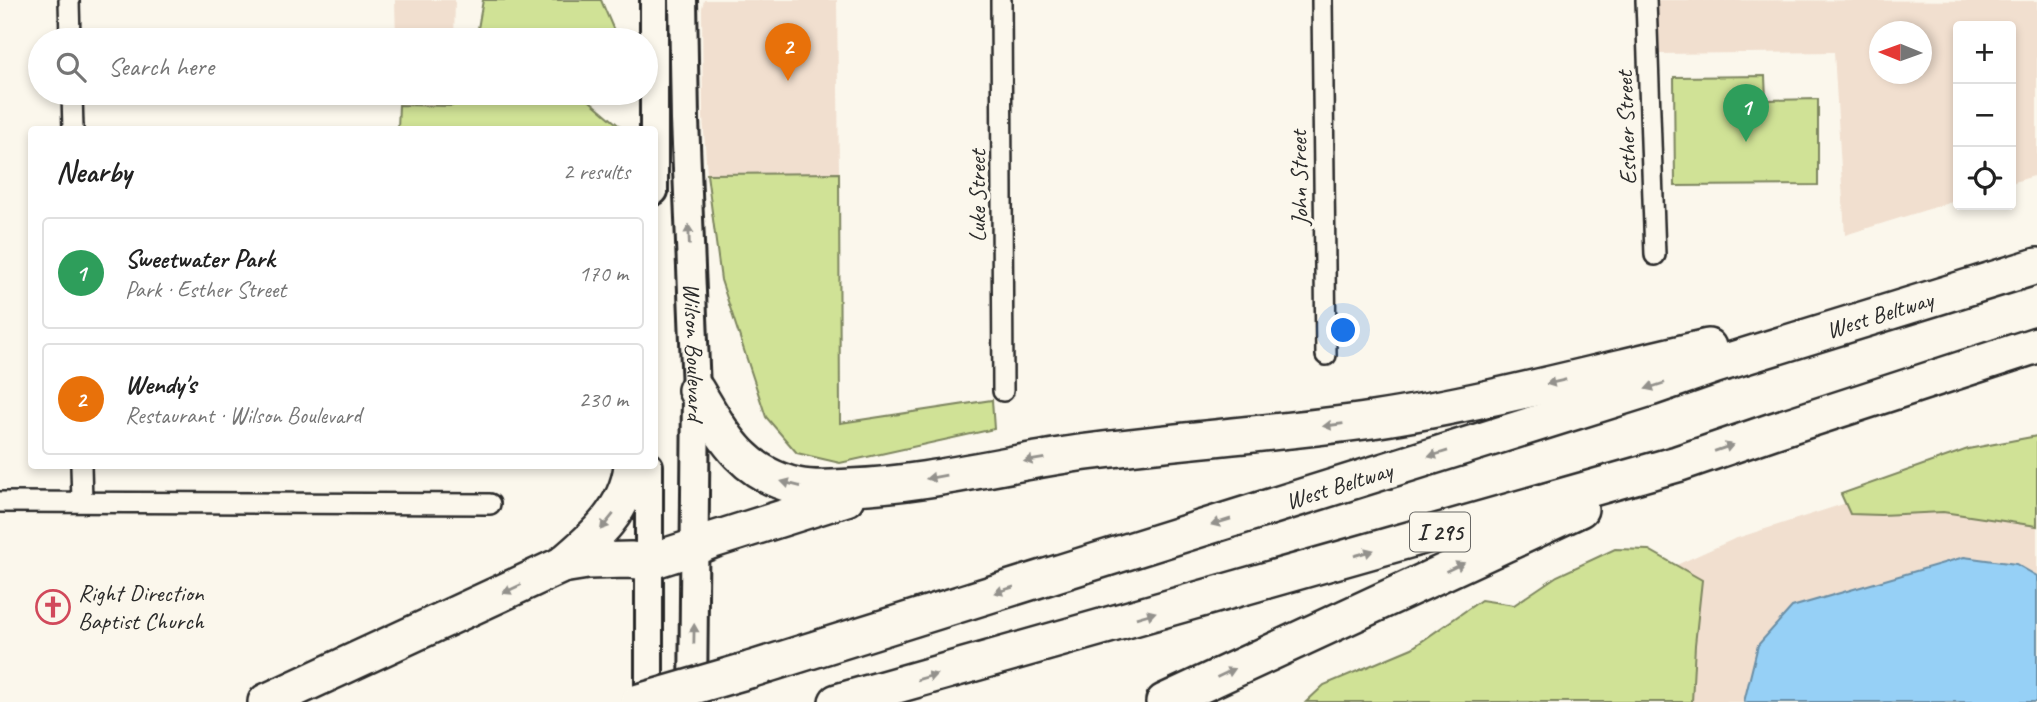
<!DOCTYPE html>
<meta charset="utf-8">
<style>
body{margin:0;font-family:Caveat,sans-serif;background:#f6f6f6;color:#222}
.controls{position:absolute;right:21px;top:21px;display:grid;overflow:hidden;border-radius:7px;box-shadow:0 4px 10px #0003}
.controls button{width:63px;height:63px;display:grid;place-items:center;padding:0;border:0;border-bottom:2px solid #e0e0e0;background:#fff;color:#222;font:35px sans-serif}
.compass{position:absolute;left:1869px;top:21px;width:63px;height:63px;border-radius:50%;background:#fff;box-shadow:0 4px 10px #0003;rotate:271deg}
.you{position:absolute;left:1344px;top:331px;width:24px;height:24px;margin:-18px;border:5px solid #fff;border-radius:50%;background:#1a73e8;box-shadow:0 0 0 10px #1a73e833}
.badge{display:grid;place-items:center;width:46px;height:46px;border-radius:50%;background:#b45309;color:#fff;font-size:23px;font-weight:700}
.pin{position:absolute;translate:-50% -58px;filter:drop-shadow(0 2px 4px #0008)}
.pin::after{content:'';position:absolute;top:37px;width:24px;height:21px;background:inherit;clip-path:polygon(0 0,100% 0,50% 100%)}
.list{margin:0;padding:0;list-style:none}
h2{display:flex;justify-content:space-between;align-items:center;height:91px;margin:0;padding:0 28px;font-size:30px}
h2 small{font-size:23px;font-weight:400;color:#767676}
.list li{display:grid;grid-template-columns:46px 1fr auto;gap:21px;align-items:center;box-sizing:border-box;height:112px;margin:0 14px 14px;padding:0 14px;border:2px solid #e0e0e0;border-radius:7px}
.list b{display:block;font-size:26px;white-space:nowrap}
.list p{margin:0;font-size:23px;white-space:nowrap;color:#767676}
.list em{font-size:23px;font-style:normal;color:#767676}
.icon{flex:none;width:38px;height:38px;fill:none;stroke:currentColor;stroke-width:2;stroke-linecap:round;stroke-linejoin:round}
.map{position:relative;flex:none;width:2037px;height:702px;overflow:hidden}
.search{position:absolute;background:#fff;box-shadow:0 4px 10px #0003;left:28px;top:28px;width:630px;height:77px;display:flex;align-items:center;gap:18px;box-sizing:border-box;padding:0 24px;border-radius:38px;color:#767676;font-size:26px}
.panel{position:absolute;background:#fff;box-shadow:0 4px 10px #0003;left:28px;top:126px;width:630px;height:343px;border-radius:7px}
.map>svg:first-child{display:block}
.built{fill:#f1dfcf;fill-rule:evenodd}
.green{fill:#d0e296;stroke:#7e8660;stroke-width:2}
.water{fill:#96d0f6;stroke:#6b8ea5;stroke-width:2}
.lines{fill:none;stroke-linecap:round;stroke-linejoin:round}
.street-casing{stroke:#2b2b2b;stroke-width:24}
.secondary-casing{stroke:#2b2b2b;stroke-width:32}
.highway-casing{stroke:#2b2b2b;stroke-width:40}
.street{stroke:#fbf7ec;stroke-width:19}
.secondary{stroke:#fbf7ec;stroke-width:26}
.highway{stroke:#fbf7ec;stroke-width:35}
.highway-bridge-casing{stroke:#2b2b2b;stroke-width:40;stroke-linecap:butt}
.highway-bridge{stroke:#fbf7ec;stroke-width:35}
.oneway{fill:#93918c}
.labels{text-anchor:middle;dominant-baseline:central;stroke-width:7;stroke-linejoin:round;paint-order:stroke}
.shield{fill:#fbf7ec;stroke:#696865;stroke-width:2}
.shield-label{font-size:23px;font-weight:bold;fill:#2b2b2b}
.street-label{font-size:24px;fill:#2b2b2b;stroke:#fbf7ec}
.poi-label{font-size:24px;fill:#2b2b2b;stroke:#fbf7ec;text-anchor:start}
</style>
<div class="map">
<svg width="2037" height="702" viewBox="0 0 2037 702">
<rect width="100%" height="100%" fill="#fbf7ec"/>
<filter id="ink" filterUnits="userSpaceOnUse"><feTurbulence type="fractalNoise" baseFrequency=".0143" numOctaves="2"/><feDisplacementMap in="SourceGraphic" scale="14" xChannelSelector="R" yChannelSelector="G"/><feConvolveMatrix kernelMatrix="1 2 1 2 8 2 1 2 1" color-interpolation-filters="sRGB"/></filter>
<g filter="url(#ink)">
<!-- built -->
<path class="built" d="M395 0H455L454 40H396Z
M704 0H837L839 173 707 174 703 117 702 8Z
M1653 0 2037 1V175L2011 183V26H1958V200L1845 235 1834 52 1657 54ZM1880 32H1922V74H1880Z
M399 93H452V106H399Z
M2037 442V702H1373L1734 539Z"/>
<!-- green -->
<path class="green" d="M483 0H601L618 40H476Z
M1765 76 1766 100 1818 99V185L1675 186 1674 77Z
M452 93H596L590 101 623 129H398L399 105 452 106Z
M839 173 840 423 992 400 994 429 840 463 797 453 766 417 721 280 707 174Z
M2037 436V526L1943 512 1881 515 1850 514 1841 494 1968 449Z
M1615 549 1649 550 1702 580 1695 645 1692 702H1306L1324 685 1412 648 1481 600 1514 605 1557 576Z"/>
<!-- water -->
<path class="water" d="M1964 557 2016 564 2037 576V702H1744L1758 645 1792 607Z"/>
<g class="lines">
<!-- street casing -->
<g class="street-casing">
<path id="street" d="M69 0 70 40
M1001 0 1003 391
M1322 0 1326 355
M1646 0 1655 255
M72 93 73 130
M81 466 82 502
M0 502 490 504"/>
</g>
<!-- secondary casing -->
<g class="secondary-casing">
<g id="secondary">
<path d="M654 0V191"/>
<path id="s1" d="M683 0 685 120 696 390 693 702"/>
<path d="M649 466V702"/>
</g>
</g>
<!-- highway casing -->
<g class="highway-casing">
<g id="highway">
<path d="M696 390C723 435 741 473 797 486 815 490 833 488 851 487 927 484 1003 464 1079 453 1176 440 1275 434 1372 420 1485 403 1597 372 1708 347"/>
<path d="M562 565C594 538 627 510 632 466"/>
<path id="s2" d="M749 670 1650 388 1716 365 2037 266"/>
<path d="M266 702 562 565 587 561 630 560 648 562 695 547 713 540 846 498"/>
<path d="M837 702 1677 464 1773 431 2037 345"/>
<path d="M1164 702 1580 509"/>
</g>
</g>
<!-- street -->
<use href="#street" class="street"/>
<!-- secondary -->
<use href="#secondary" class="secondary"/>
<!-- highway -->
<use href="#highway" class="highway"/>
<!-- highway-bridge casing -->
<g class="highway-bridge-casing">
<path id="highway-bridge" d="M639 702 749 670"/>
</g>
<!-- highway-bridge -->
<use href="#highway-bridge" class="highway-bridge"/>
</g>
<!-- one-way arrows -->
<defs><path id="oneway-solid" d="M-6-.8H1V-3.2L6.5 0L1 3.2V.8H-6Z" transform="scale(1.75)"/></defs>
<g class="oneway">
<use href="#oneway-solid" transform="translate(689 235) rotate(-92)"/>
<use href="#oneway-solid" transform="translate(1556 382) rotate(167)"/>
<use href="#oneway-solid" transform="translate(1655 386) rotate(162)"/>
<use href="#oneway-solid" transform="translate(1333 425) rotate(172)"/>
<use href="#oneway-solid" transform="translate(1724 448) rotate(-19)"/>
<use href="#oneway-solid" transform="translate(1438 454) rotate(163)"/>
<use href="#oneway-solid" transform="translate(1034 460) rotate(171)"/>
<use href="#oneway-solid" transform="translate(936 477) rotate(170)"/>
<use href="#oneway-solid" transform="translate(791 484) rotate(-165)"/>
<use href="#oneway-solid" transform="translate(607 522) rotate(129)"/>
<use href="#oneway-solid" transform="translate(1221 522) rotate(163)"/>
<use href="#oneway-solid" transform="translate(1364 553) rotate(-16)"/>
<use href="#oneway-solid" transform="translate(1455 567) rotate(-25)"/>
<use href="#oneway-solid" transform="translate(512 589) rotate(155)"/>
<use href="#oneway-solid" transform="translate(1004 590) rotate(163)"/>
<use href="#oneway-solid" transform="translate(1146 615) rotate(-16)"/>
<use href="#oneway-solid" transform="translate(694 634) rotate(-89)"/>
<use href="#oneway-solid" transform="translate(1226 673) rotate(-25)"/>
<use href="#oneway-solid" transform="translate(927 677) rotate(-16)"/>
</g>
</g>
<!-- icons -->
<defs>
<g id="church-ring" transform="scale(1.75)"><circle r="9.5" fill="#fbf7ec" stroke="#d1495b" stroke-width="1.5"/><path d="M-1.2-6h2.4v3.5h3.3v2.4h-3.3V6h-2.4V-.1h-3.3v-2.4h3.3Z" fill="#d1495b"/></g>
</defs>
<g fill-rule="evenodd">
<use href="#church-ring" x="53" y="607"/>
</g>
<g class="labels">
<!-- shield labels -->
<rect class="shield" x="1410" y="512.5" width="60" height="39" rx="5"/>
<g class="shield-label">
<text x="1440" y="532">I 295</text>
</g>
<!-- street labels -->
<g class="street-label">
<text transform="translate(1626 128) rotate(-92)">Esther Street</text>
<text transform="translate(1299 178) rotate(-91)">John Street</text>
<text transform="translate(977 196) rotate(-90)">Luke Street</text>
<text stroke="none"><textPath href="#s2" startOffset="1185">West Beltway</textPath></text>
<text stroke="none"><textPath href="#s1" startOffset="352">Wilson Boulevard</textPath></text>
<text stroke="none"><textPath href="#s2" startOffset="618">West Beltway</textPath></text>
</g>
<!-- poi labels -->
<g class="poi-label">
<text x="78" y="593">Right Direction<tspan x="78" dy="28">Baptist Church</tspan></text>
</g>
</g>
</svg>
<div class="controls">
<button>+</button>
<button>−</button>
<button><svg class="icon" aria-label="locate" viewBox="0 0 24 24"><circle cx="12" cy="12" r="6"/><path d="M12 2v4M12 18v4M2 12h4M18 12h4"/></svg></button>
</div>
<svg class="compass" viewBox="-18 -18 36 36"><path d="M0-13l5 13h-10z" fill="#e53935"/><path d="M0 13l5-13h-10z" fill="#767676"/></svg>
<div class="you"></div>
<div class="pin badge" style="left:1746px;top:142px;background:#2e9e5b">1</div>
<div class="pin badge" style="left:788px;top:81px;background:#e8710a">2</div>
<div class="search"><svg class="icon" aria-label="search" viewBox="0 0 24 24"><circle cx="10" cy="10" r="6"/><path d="M15 15l6 6"/></svg>Search here</div>
<section class="panel">
<h2>Nearby<small>2 results</small></h2>
<ul class="list">
<li><span class="badge" style="background:#2e9e5b">1</span><div><b>Sweetwater Park</b><p>Park · Esther Street</p></div><em>170 m</em></li>
<li><span class="badge" style="background:#e8710a">2</span><div><b>Wendy's</b><p>Restaurant · Wilson Boulevard</p></div><em>230 m</em></li>
</ul>
</section>
</div>
